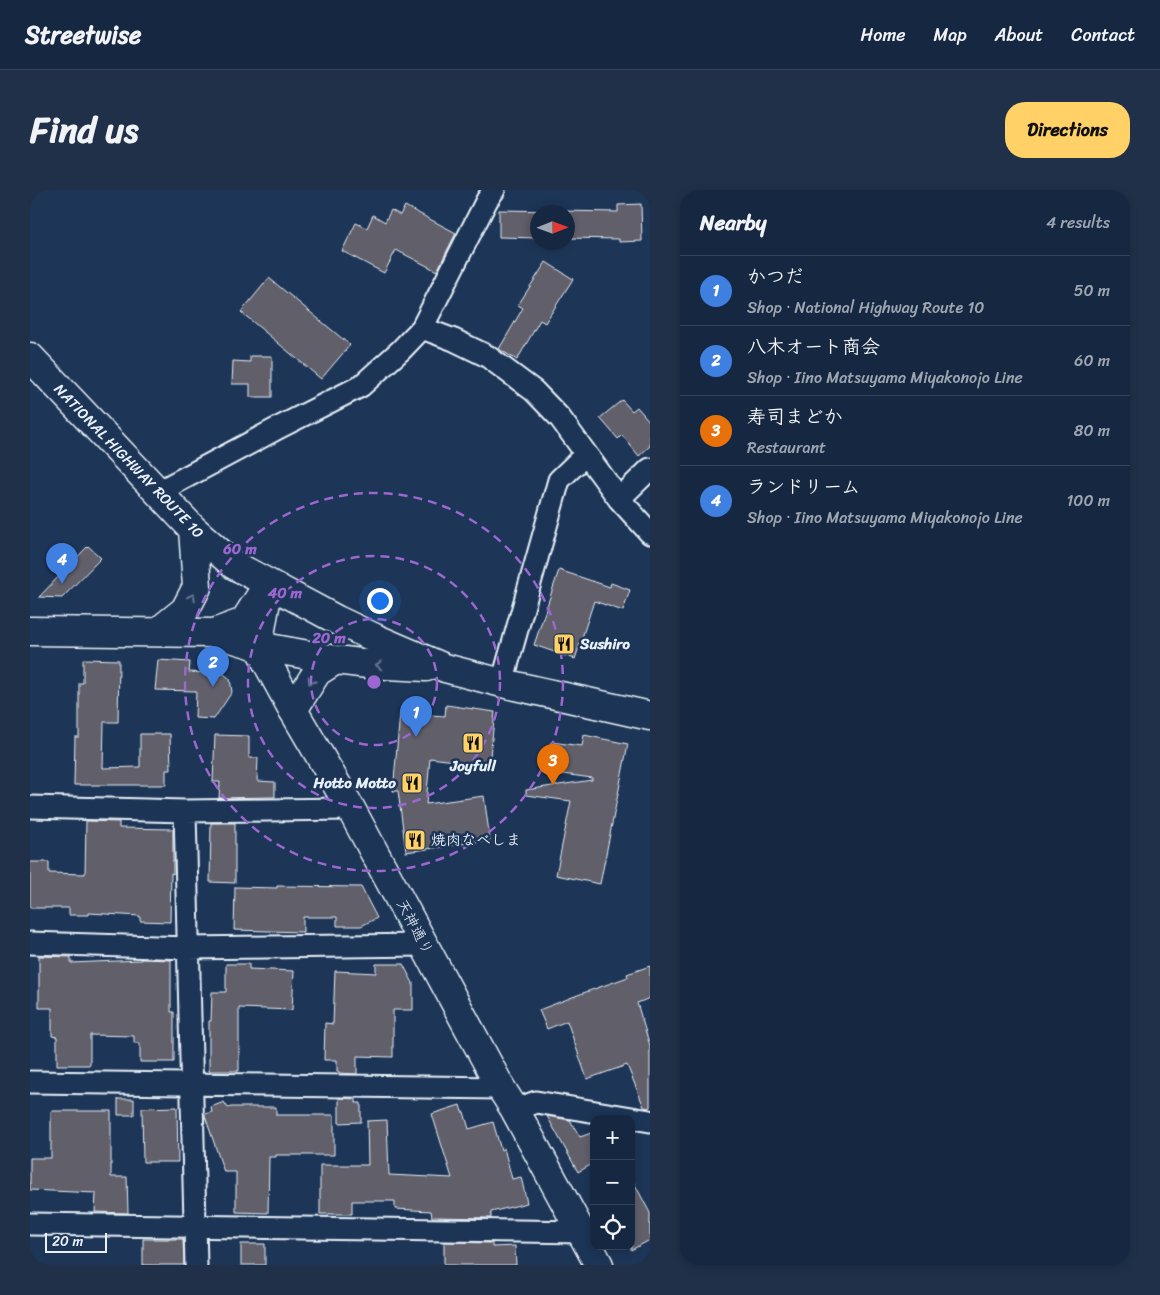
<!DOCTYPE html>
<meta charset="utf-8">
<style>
body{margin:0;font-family:Sriracha,"Klee One",sans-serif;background:#1f3048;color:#f1f3f6}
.controls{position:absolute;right:15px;bottom:15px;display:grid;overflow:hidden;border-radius:10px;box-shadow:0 2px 8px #0003}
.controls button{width:45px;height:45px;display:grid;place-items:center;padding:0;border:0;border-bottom:1px solid #35445a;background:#162841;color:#f1f3f6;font:25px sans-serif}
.compass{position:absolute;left:500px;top:15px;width:45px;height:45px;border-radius:50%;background:#162841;box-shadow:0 2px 8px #0003;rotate:89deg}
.scale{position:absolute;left:15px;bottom:12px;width:62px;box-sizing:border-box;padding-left:5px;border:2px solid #e8f1f8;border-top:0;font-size:14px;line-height:18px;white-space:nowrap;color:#e8f1f8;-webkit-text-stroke:4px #1d3557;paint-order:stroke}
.you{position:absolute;left:349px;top:410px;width:18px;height:18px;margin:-12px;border:4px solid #fff;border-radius:50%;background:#1a73e8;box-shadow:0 0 0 8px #1a73e833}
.badge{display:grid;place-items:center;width:32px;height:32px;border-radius:50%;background:#ffd166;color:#fff;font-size:16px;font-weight:700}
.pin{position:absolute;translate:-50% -41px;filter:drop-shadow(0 1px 2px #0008)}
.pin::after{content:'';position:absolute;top:26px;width:18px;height:15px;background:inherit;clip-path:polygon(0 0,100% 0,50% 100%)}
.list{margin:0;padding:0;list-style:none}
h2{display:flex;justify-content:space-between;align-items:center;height:65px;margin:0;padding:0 20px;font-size:21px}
h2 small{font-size:16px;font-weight:400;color:#9ea6b1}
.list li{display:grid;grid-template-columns:32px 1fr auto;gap:15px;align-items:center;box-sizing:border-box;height:70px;padding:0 20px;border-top:1px solid #35445a}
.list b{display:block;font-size:19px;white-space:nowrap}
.list p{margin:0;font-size:16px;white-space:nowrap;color:#9ea6b1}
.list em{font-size:16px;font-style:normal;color:#9ea6b1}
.icon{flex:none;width:28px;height:28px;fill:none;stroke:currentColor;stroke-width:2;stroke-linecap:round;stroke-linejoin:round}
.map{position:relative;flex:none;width:620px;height:1075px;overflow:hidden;border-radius:20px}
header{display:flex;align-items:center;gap:30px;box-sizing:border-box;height:70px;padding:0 25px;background:#162841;border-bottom:1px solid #35445a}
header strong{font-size:24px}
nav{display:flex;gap:28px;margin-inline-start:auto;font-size:18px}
.intro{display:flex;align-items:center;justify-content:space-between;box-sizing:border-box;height:120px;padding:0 30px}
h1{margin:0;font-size:35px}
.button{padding:12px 22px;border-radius:20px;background:#ffd166;color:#111;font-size:18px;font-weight:700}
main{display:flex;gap:30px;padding:0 30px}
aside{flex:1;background:#162841;border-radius:20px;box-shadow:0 2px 8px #0003}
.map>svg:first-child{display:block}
.building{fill:#605e6b;stroke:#e8f1f8}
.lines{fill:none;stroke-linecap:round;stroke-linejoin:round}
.street-casing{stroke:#e8f1f8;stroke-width:25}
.secondary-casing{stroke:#e8f1f8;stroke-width:31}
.highway-casing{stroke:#e8f1f8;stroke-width:31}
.street{stroke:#1d3557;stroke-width:21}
.secondary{stroke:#1d3557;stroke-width:28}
.highway{stroke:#1d3557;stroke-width:28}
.oneway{stroke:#64778f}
.ring{fill:none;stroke:#9c67d0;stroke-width:2.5;stroke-dasharray:9 6}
.labels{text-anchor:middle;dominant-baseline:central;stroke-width:5;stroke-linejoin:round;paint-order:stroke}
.street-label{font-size:15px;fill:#e8f1f8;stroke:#1d3557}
.poi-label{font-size:15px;font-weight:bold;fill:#e8f1f8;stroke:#1d3557;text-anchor:start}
.centre{fill:#9c67d0;stroke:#1d3557;stroke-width:2.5}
.ring-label{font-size:15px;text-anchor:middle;font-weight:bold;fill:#9c67d0;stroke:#1d3557;stroke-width:5;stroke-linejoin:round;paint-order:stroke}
</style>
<header>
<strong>Streetwise</strong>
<nav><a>Home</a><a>Map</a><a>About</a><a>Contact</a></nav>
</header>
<div class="intro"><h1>Find us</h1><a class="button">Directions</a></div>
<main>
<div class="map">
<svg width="620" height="1075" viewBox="0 0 620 1075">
<rect width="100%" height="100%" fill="#1d3557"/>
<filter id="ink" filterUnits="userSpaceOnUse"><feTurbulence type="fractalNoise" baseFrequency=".02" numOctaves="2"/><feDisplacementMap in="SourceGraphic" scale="10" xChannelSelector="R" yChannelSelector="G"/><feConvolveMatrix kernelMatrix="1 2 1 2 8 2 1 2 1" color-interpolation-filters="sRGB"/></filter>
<g filter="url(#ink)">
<!-- building -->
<path class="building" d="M611 14 612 51 589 52V49L538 48V22H508V48L469 47V20L588 22V15Z
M375 16 426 43 407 81 366 60 354 83 312 61 326 33 337 38 343 25 355 32 361 20 370 25Z
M516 72 543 89 515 133 510 130 487 170 469 159 493 118 488 115Z
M239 88 320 155 291 189 211 122Z
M220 166H242V207H220V194H202L203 171 220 172Z
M592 210 602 221 607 217 620 232V256L609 266 592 245 588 249 570 228Z
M58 356 71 368 32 408 9 407Z
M529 380 580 397 581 393 600 400 593 421 564 411 545 469 504 455Z
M53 469 89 470 88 532H74L73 578 110 577V544H140L141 580H136V595H44L45 547H49V493H53Z
M128 470 160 472 159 482 194 484 200 489 202 502 184 529 165 528 166 501 125 500Z
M416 515 465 522 459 575 400 568 396 614 454 606 460 650 376 662 368 601H363L370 523 415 526Z
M185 545 219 546V568H228L227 591 245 592V607L189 608 190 592H183Z
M554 545 598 554 570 694 526 685 541 611 496 605V600L562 590V588L518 582 521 552 552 556Z
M56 631 89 632V638L143 639V684L141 683 140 732 110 731V726L59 723V725H39V718H0V672H19V683L55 684Z
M181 633H205V693L180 692Z
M247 696 331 697 347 728 331 736H307V727H273V742L204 740 205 697 247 698Z
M9 766 41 767V773L111 770V769L141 770V822H144V872H110V853H104V846L60 845V875H27V847L22 846V818H9Z
M196 774H219V779L264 781 262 820 209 818V881H179V831H181L182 802H196Z
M346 774H373L383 793V820H363V867L327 866V884L309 883 308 881H307V870H294L295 833 303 834 305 781 346 783Z
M620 776V808L607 813 620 856V918L614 917 597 875 557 889 537 831 517 839 509 820 553 803 598 787 597 784Z
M309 908 326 909V913H331V932L309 933Z
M88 909H104V925H88Z
M194 912 198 918 201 917H246V925H304V965H246V967H239L238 1023 206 1022V982H194L175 926V924L182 922 181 917Z
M430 915 432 922H434L439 939 463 932 471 960 474 958 482 989 491 987 497 1013 461 1022V1028L402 1027 401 1021 365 1019V1011H322V1024H290V975H338L337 931 357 930 359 985 422 988 402 924Z
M147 917 148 972H113L112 918Z
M21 921H81V987H97L98 1023 65 1022 66 1003 0 1000V968H21Z
M517 926 540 930 550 947 564 942V973L548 982Z
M601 987 620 1023V1050L601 1060Z
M113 1049H153L154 1075H113Z
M414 1052 462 1053V1057L485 1056 486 1075H414Z
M211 1054H235V1075H211Z"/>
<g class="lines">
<!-- street casing -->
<g class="street-casing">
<path id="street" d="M392 138 424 150 457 166 504 201 530 228 589 309 620 343
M128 302 248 238 331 196 371 160 392 138 457 10 464 0
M589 309 620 279
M472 493 529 290 556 264
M0 617 155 621 321 619
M155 621 166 1075
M0 753 158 758 394 755
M0 892 471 898
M485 920 506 912 620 931
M0 1034 552 1042"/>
</g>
<!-- secondary casing -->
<g class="secondary-casing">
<path id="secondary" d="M239 394 228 456 263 520 321 619 471 898 485 920 569 1075
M0 441 184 443 214 432 233 402"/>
</g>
<!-- highway casing -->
<g class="highway-casing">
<path id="highway" d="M0 167 163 339 204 375 307 430 345 448 415 478 472 493 620 526
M129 441 155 420 167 397 163 339
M184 443 228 456 306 470 338 474 396 477
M263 520 287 482 306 470"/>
</g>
<!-- street -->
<use href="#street" class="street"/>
<!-- secondary -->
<use href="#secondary" class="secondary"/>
<!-- highway -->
<use href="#highway" class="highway"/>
</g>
<!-- one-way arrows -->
<defs><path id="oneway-chevron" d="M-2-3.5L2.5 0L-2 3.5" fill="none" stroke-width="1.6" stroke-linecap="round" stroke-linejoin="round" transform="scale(1.25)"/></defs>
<g class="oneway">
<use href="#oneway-chevron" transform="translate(162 407) rotate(-63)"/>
<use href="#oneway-chevron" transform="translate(349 475) rotate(-178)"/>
<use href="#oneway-chevron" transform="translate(281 491) rotate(122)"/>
</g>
</g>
<!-- distance rings -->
<g class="ring">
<circle cx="344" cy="492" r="63"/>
<circle cx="344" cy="492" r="126"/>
<circle cx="344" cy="492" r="189"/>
</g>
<!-- icons -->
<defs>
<g id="restaurant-square" transform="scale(1.125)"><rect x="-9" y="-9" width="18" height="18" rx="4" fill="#ffd166" stroke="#1d3557"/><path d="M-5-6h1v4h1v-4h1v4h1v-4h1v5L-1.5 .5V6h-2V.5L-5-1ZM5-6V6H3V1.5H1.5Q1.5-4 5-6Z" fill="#111"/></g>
</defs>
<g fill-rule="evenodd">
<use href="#restaurant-square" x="534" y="454"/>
<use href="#restaurant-square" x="443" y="553"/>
<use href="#restaurant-square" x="382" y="593"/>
<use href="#restaurant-square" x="385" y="650"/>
</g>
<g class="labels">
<!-- street labels -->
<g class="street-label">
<text transform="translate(99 271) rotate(46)">NATIONAL HIGHWAY ROUTE 10</text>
<text transform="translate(385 737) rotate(62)">天神通り</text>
</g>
<!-- poi labels -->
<g class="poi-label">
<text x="550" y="454">Sushiro</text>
<text x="443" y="576" text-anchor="middle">Joyfull</text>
<text x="366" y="593" text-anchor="end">Hotto Motto</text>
<text x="401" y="650">焼肉なべしま</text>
</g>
</g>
<circle cx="344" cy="492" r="8" class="centre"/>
<g class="ring-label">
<text x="210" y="364">60 m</text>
<text x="255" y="408">40 m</text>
<text x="299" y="453">20 m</text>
</g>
</svg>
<div class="controls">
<button>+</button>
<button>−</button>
<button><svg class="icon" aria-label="locate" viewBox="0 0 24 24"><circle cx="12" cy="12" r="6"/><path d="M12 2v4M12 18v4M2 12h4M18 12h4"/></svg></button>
</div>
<svg class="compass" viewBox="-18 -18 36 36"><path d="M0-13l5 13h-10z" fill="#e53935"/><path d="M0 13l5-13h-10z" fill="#9ea6b1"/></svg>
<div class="scale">20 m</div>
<div class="you"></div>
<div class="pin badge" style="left:386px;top:547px;background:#3f7fe0">1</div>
<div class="pin badge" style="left:183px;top:497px;background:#3f7fe0">2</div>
<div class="pin badge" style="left:523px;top:595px;background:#e8710a">3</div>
<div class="pin badge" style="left:32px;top:394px;background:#3f7fe0">4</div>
</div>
<aside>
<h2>Nearby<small>4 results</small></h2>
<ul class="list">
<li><span class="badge" style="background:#3f7fe0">1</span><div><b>かつだ</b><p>Shop · National Highway Route 10</p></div><em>50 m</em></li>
<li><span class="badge" style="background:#3f7fe0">2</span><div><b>八木オート商会</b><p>Shop · Iino Matsuyama Miyakonojo Line</p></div><em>60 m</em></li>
<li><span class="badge" style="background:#e8710a">3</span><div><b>寿司まどか</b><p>Restaurant</p></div><em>80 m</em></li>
<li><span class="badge" style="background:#3f7fe0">4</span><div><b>ランドリーム</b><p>Shop · Iino Matsuyama Miyakonojo Line</p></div><em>100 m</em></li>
</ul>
</aside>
</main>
